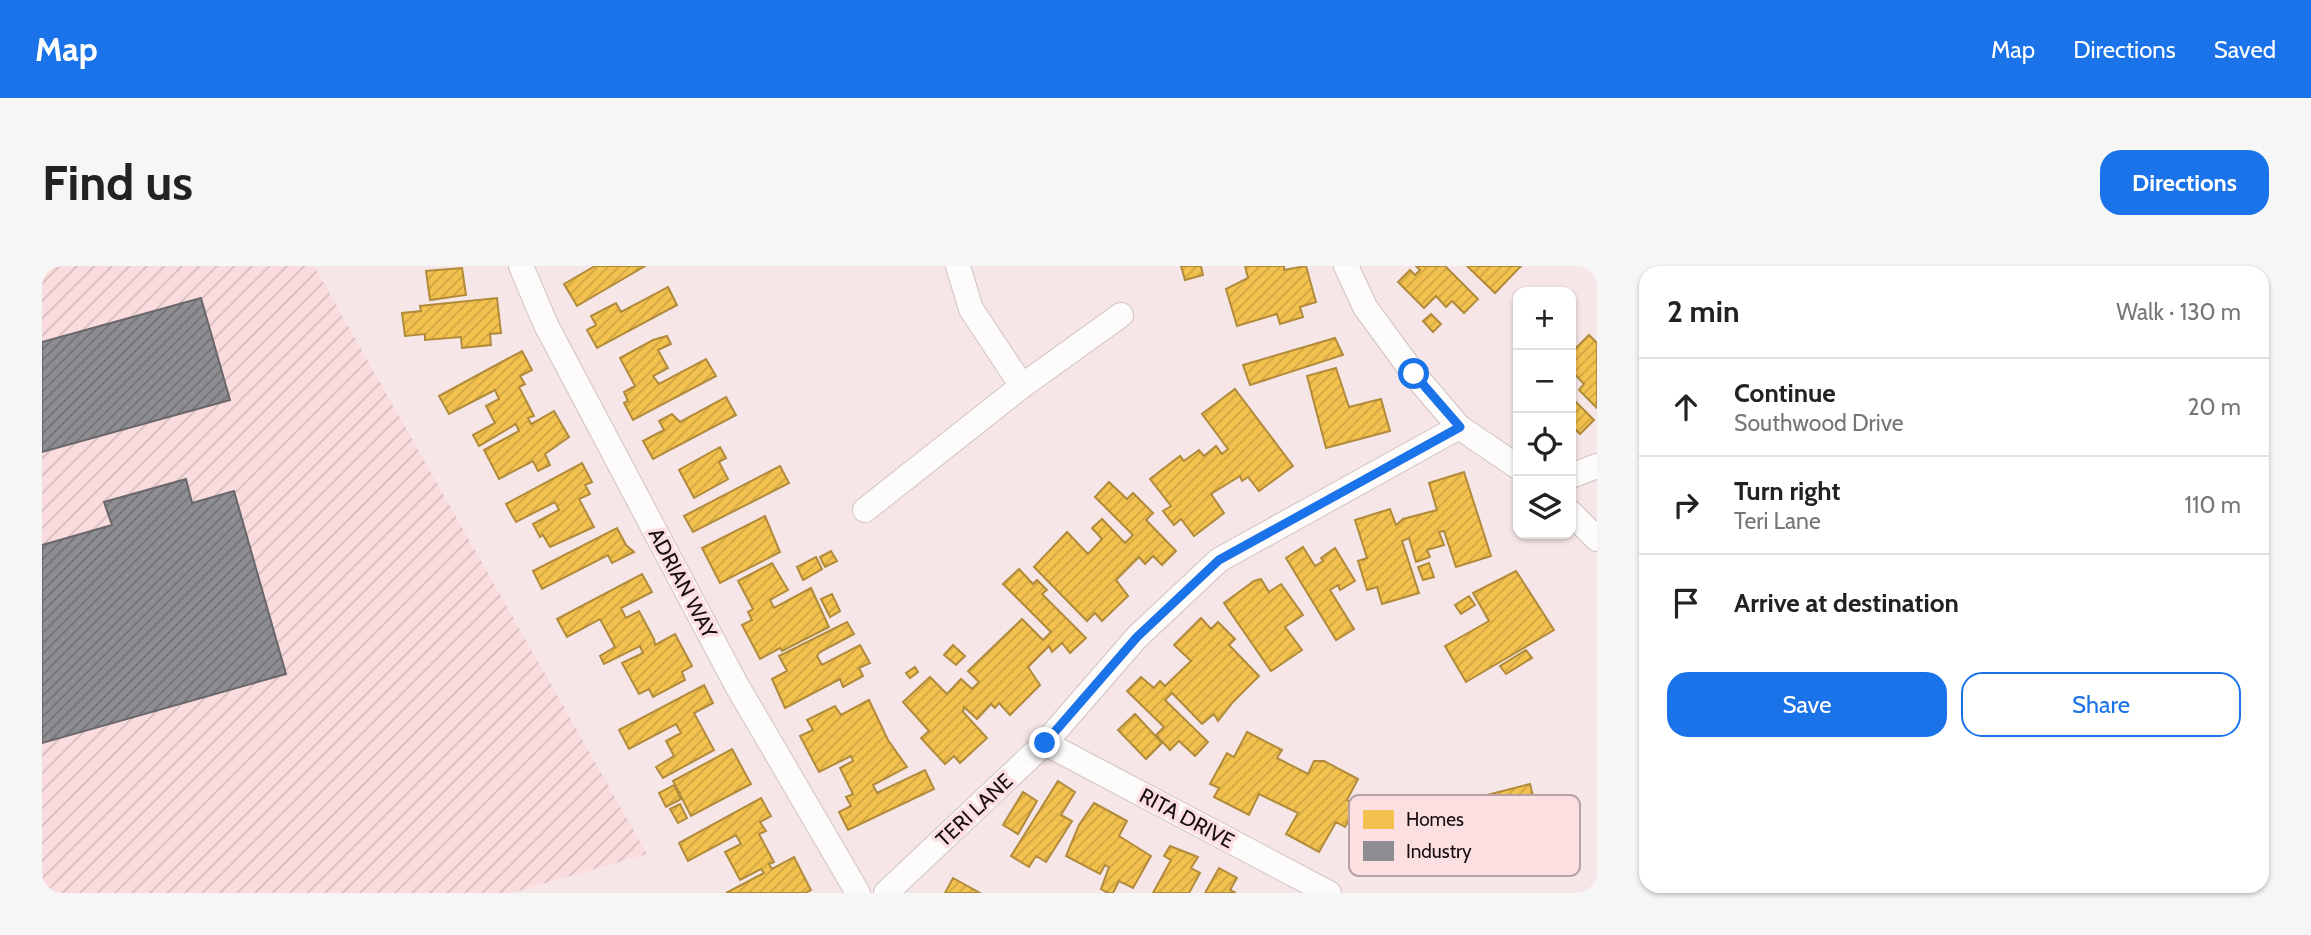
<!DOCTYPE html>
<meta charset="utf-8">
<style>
body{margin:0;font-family:Cabin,sans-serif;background:#f6f6f6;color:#222}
.controls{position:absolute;right:21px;top:21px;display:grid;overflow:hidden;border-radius:14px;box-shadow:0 2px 5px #0004}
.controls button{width:63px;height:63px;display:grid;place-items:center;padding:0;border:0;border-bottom:2px solid #e0e0e0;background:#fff;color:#222;font:35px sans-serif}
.stop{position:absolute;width:21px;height:21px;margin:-16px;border:5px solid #1a73e8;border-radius:50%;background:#fff}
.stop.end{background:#1a73e8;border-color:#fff;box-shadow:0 2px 7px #0008}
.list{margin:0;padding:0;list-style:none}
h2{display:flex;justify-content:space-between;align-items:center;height:91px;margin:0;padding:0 28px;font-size:30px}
h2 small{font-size:23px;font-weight:400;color:#767676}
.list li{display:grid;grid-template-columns:46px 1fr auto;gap:21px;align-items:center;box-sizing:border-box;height:98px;padding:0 28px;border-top:2px solid #e0e0e0}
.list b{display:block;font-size:26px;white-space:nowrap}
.list p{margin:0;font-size:23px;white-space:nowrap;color:#767676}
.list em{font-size:23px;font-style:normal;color:#767676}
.actions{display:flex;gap:14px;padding:21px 28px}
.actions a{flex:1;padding:16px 0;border:2px solid #1a73e8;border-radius:21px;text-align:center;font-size:24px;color:#1a73e8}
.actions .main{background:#1a73e8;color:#fff}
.icon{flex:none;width:38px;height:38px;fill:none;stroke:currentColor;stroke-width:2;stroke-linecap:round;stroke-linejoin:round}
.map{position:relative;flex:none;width:1555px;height:627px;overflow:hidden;border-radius:21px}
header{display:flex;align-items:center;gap:42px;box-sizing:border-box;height:98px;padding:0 35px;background:#1a73e8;color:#fff}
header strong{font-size:33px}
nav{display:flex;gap:38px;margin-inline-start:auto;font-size:24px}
.intro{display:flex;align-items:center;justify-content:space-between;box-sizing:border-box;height:168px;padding:0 42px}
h1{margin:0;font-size:49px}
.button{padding:18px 32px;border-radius:21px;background:#1a73e8;color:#fff;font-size:24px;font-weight:700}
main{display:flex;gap:42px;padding:0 42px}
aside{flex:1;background:#fff;border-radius:21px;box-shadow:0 2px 5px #0004}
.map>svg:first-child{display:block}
.industrial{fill:url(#industrial-furrows)}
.homes{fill:url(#homes-hatch);stroke:#b18b3b;stroke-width:2}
.industry{fill:url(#industry-hatch);stroke:#6a676a;stroke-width:2}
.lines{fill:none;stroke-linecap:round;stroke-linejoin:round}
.minor-casing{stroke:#d0c2c3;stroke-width:26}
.minor{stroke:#fefbfb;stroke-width:24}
.route{stroke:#1a73e8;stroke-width:9}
.labels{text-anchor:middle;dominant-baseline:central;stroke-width:7;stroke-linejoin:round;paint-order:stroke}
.street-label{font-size:21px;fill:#180d0e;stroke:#fce0e1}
.key{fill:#fce0e1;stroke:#b8a1a2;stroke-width:2}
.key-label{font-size:19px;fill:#180d0e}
</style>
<header>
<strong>Map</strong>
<nav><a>Map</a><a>Directions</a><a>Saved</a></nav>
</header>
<div class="intro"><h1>Find us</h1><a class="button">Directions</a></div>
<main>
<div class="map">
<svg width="1555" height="627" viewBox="0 0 1555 627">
<defs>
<pattern id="industrial-furrows" width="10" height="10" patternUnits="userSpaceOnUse" patternTransform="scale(1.75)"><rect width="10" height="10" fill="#fbdcde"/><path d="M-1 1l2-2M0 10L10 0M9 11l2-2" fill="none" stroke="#d6bcbd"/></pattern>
<pattern id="homes-hatch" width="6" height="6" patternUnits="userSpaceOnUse" patternTransform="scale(1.75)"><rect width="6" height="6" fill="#f2c14e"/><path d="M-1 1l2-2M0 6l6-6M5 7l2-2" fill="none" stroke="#cfa543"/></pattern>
<pattern id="industry-hatch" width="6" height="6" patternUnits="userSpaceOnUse" patternTransform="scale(1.75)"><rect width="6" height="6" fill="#8d8d92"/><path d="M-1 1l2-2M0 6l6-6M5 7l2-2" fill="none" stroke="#727276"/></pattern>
</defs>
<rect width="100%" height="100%" fill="#f6e6e7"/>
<!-- industrial -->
<path class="industrial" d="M0 0H272L605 588 469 627H0Z"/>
<!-- homes -->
<path class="homes" d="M553 0H603L535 40 522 18Z
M1139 0H1159L1161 9 1143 14Z
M1203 0H1242V4L1264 0 1274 36 1258 41 1261 51 1238 58 1235 48 1195 60 1184 23 1206 12Z
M1374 0H1403L1436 33 1422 47 1410 35 1404 41 1394 30 1382 42 1356 16 1368 4 1373 9 1378 4Z
M1425 0H1479L1453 27Z
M420 2 424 29 388 34 384 5Z
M626 21 635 39 555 82 545 64 554 59 549 50 574 37 579 46Z
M455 32 459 67 448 68 449 79 420 82 419 71 383 74V68L363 70 360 47 379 45 378 40Z
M1389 48 1399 58 1391 66 1381 55Z
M1547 69 1555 77V142L1537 124 1542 118 1529 104V87Z
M625 70 629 78 616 84 626 102 611 110 617 118 664 93 674 110 591 154 582 137 586 135 582 126 593 120 578 92 611 74Z
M1293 72 1301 89 1208 119 1201 99Z
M480 85 490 104 478 110 483 118 477 121 492 150 486 152 489 158 512 145 527 171 503 188 508 199 496 205 491 195 457 213 442 184 477 165 474 158 437 180 431 169 453 157 444 140 457 133 453 124 407 148 397 130Z
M1294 102 1307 141 1339 133 1348 165 1284 182 1265 110Z
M1193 123 1251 200 1217 225 1206 211 1200 215 1198 210 1169 228 1182 247 1152 270 1139 253 1132 259 1121 245 1129 240 1108 213 1138 190 1142 195 1157 184 1162 190 1174 180 1180 188 1186 183 1160 148Z
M684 131 694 149 611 193 601 175 622 164 617 155 630 148 638 156Z
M1529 131 1552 154 1538 168 1534 164 1529 168Z
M678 181 684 192 677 196 686 213 652 232 637 204Z
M540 197 550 216 543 219 548 228 537 233 552 261 508 281 501 269 498 271 491 258 517 244 513 236 474 256 464 238Z
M738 200 747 217 651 266 642 250Z
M1422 206 1449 290 1414 301 1402 265 1397 266 1402 279 1385 284 1388 291 1374 296 1367 272 1360 275 1377 327 1340 338 1335 321 1325 324 1316 295 1325 292 1313 254 1348 243 1354 259 1361 253 1395 244 1387 217Z
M1067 216 1085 233 1091 227 1111 247 1104 254 1134 285 1120 299 1111 290 1103 298 1097 291 1074 314 1086 330 1060 355 1053 347 1045 355 992 301 1025 266 1046 288 1060 273 1050 262 1060 253 1083 277 1091 269 1053 231Z
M723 250 738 286 678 317 660 282Z
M575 262 584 279 592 286 570 297 566 289 500 323 491 305Z
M1261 281 1273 300 1281 295 1279 292 1293 282 1313 315 1298 324 1296 319 1288 324 1312 363 1294 374 1244 292Z
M789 285 795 295 783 301 778 291Z
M774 291 780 303 761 314 755 301Z
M730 297 746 324 728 334 732 342 769 322 787 361 740 385 738 382 718 393 700 359 710 354 706 346 711 343 696 315Z
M1387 297 1392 311 1381 314 1376 301Z
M977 303 991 318 995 314 1005 324 1000 328 1044 372 1028 387 1020 377 1010 386 1007 380 986 401 998 419 968 449 957 437 953 442 949 438 935 453 922 441 921 446 945 472 918 497 912 490 903 498 879 472 887 465 861 436 888 411 905 428 919 413 930 423 937 416 926 405 980 353 1001 374 1009 366 961 318Z
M1474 305 1512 364 1424 416 1403 380 1447 355 1431 327Z
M600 308 610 326 579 342 584 352 597 345 612 373 613 379 633 368 650 400 640 406 643 414 611 431 607 423 597 428 580 397 601 387 598 380 562 398 558 390 573 381 558 353 525 371 515 353Z
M1219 313 1227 326 1239 318 1261 349 1243 361 1260 384 1229 405 1182 337 1212 315Z
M790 328 798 345 788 351 779 333Z
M1427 330 1433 339 1419 348 1413 339Z
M1159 352 1169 363 1176 356 1193 373 1187 379 1217 410 1191 436 1176 455 1172 448 1160 458 1130 427 1123 434 1166 476 1153 490 1137 475 1128 484 1114 469 1122 461 1085 425 1099 411 1112 422 1118 415 1123 420 1149 395 1132 379Z
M805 356 812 368 778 386 775 390 780 399 818 379 828 397 817 402 821 410 801 421 798 413 743 442 730 413 745 405 737 390Z
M911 379 923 390 914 399 902 389Z
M1484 384 1490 392 1464 408 1458 400Z
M873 401 876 406 868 412 864 407Z
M662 419 671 437 652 447 672 484 621 512 614 501 632 490 624 475 639 467 634 458 587 483 577 464Z
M827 434 846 474 865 501 831 519 835 527 883 504 892 523 806 564 797 546 809 540 804 531 811 528 798 502 811 495 809 490 777 506 758 470 771 464 765 454 793 440 799 449Z
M1093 448 1120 477 1104 493 1076 464Z
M1205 466 1240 484 1235 492 1266 508 1272 495H1282L1316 513 1305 534 1315 540 1303 561 1294 556 1277 586 1244 568 1256 547 1217 528 1207 549 1172 531 1177 522 1168 518 1185 487 1192 491Z
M690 483 709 518 649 550 631 515Z
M1016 515 1033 526 1019 549 1030 555 1004 596 994 590 987 601 969 590Z
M1488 518 1498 558 1489 560 1499 600 1461 610 1441 530Z
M632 519 639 533 624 541 617 527Z
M981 526 995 535 976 568 961 559Z
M719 532 729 550 718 556 724 565 717 568 732 596 727 598 730 603 752 591 769 624 763 627H684L722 607 719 603 698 614 683 586 699 578 694 569 646 595 637 577Z
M1052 537 1085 555 1077 570 1109 590 1091 622 1077 615 1071 627H1066L1059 623 1067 601 1063 599 1058 608 1024 590 1037 559Z
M638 538 645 552 636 557 628 543Z
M1128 580 1156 591 1149 602 1158 607 1147 627H1111L1129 594 1122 590Z
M1177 602 1195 612 1188 624 1194 627H1163Z
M911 612 938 627H903Z"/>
<!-- industry -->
<path class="industry" d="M159 32 188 134 0 186V76Z
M144 213 150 237 192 225 244 408 0 477V279L70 259 62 236Z"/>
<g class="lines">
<!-- minor casing -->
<g class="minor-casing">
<path id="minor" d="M479 0 504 59 694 418 816 627
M916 0 929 43 980 120 1079 49
M1304 0 1323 41 1372 108 1417 161 1476 201
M1529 210 1555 200
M823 244 980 120
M1529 247 1555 273
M1003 477 1287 627
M844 627 1003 477 1095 371 1177 294 1417 161"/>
</g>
<!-- minor -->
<use href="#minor" class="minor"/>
</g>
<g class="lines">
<!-- route -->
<path class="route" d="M1003 477 1095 371 1177 294 1418 161 1372 108"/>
</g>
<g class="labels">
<!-- street labels -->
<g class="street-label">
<text transform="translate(641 317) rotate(62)">ADRIAN WAY</text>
<text transform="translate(932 544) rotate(-43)">TERI LANE</text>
<text transform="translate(1145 552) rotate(28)">RITA DRIVE</text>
</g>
</g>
<!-- legend -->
<rect x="1307" y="529" width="231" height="81" rx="10" class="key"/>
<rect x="1321" y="544" width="31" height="19" fill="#f2c14e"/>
<rect x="1321" y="575" width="31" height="20" fill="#8d8d92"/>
<g class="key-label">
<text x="1364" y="560">Homes</text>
<text x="1364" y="592">Industry</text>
</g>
</svg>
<div class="controls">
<button>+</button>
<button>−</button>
<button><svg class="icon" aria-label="locate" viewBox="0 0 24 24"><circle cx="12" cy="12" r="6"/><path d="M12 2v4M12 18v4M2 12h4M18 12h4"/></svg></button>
<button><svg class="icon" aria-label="layers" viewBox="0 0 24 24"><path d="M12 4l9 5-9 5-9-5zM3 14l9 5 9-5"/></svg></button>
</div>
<div class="stop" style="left:1372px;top:108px"></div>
<div class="stop end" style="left:1003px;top:477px"></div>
</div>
<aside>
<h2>2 min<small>Walk · 130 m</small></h2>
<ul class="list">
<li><svg class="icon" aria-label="ahead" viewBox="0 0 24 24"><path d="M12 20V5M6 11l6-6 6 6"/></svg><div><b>Continue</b><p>Southwood Drive</p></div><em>20 m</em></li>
<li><svg class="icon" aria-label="right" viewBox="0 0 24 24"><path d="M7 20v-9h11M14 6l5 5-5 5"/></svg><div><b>Turn right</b><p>Teri Lane</p></div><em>110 m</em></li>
<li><svg class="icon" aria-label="arrive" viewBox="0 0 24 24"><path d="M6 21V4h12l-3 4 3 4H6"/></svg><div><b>Arrive at destination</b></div></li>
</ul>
<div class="actions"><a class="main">Save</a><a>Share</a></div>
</aside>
</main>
